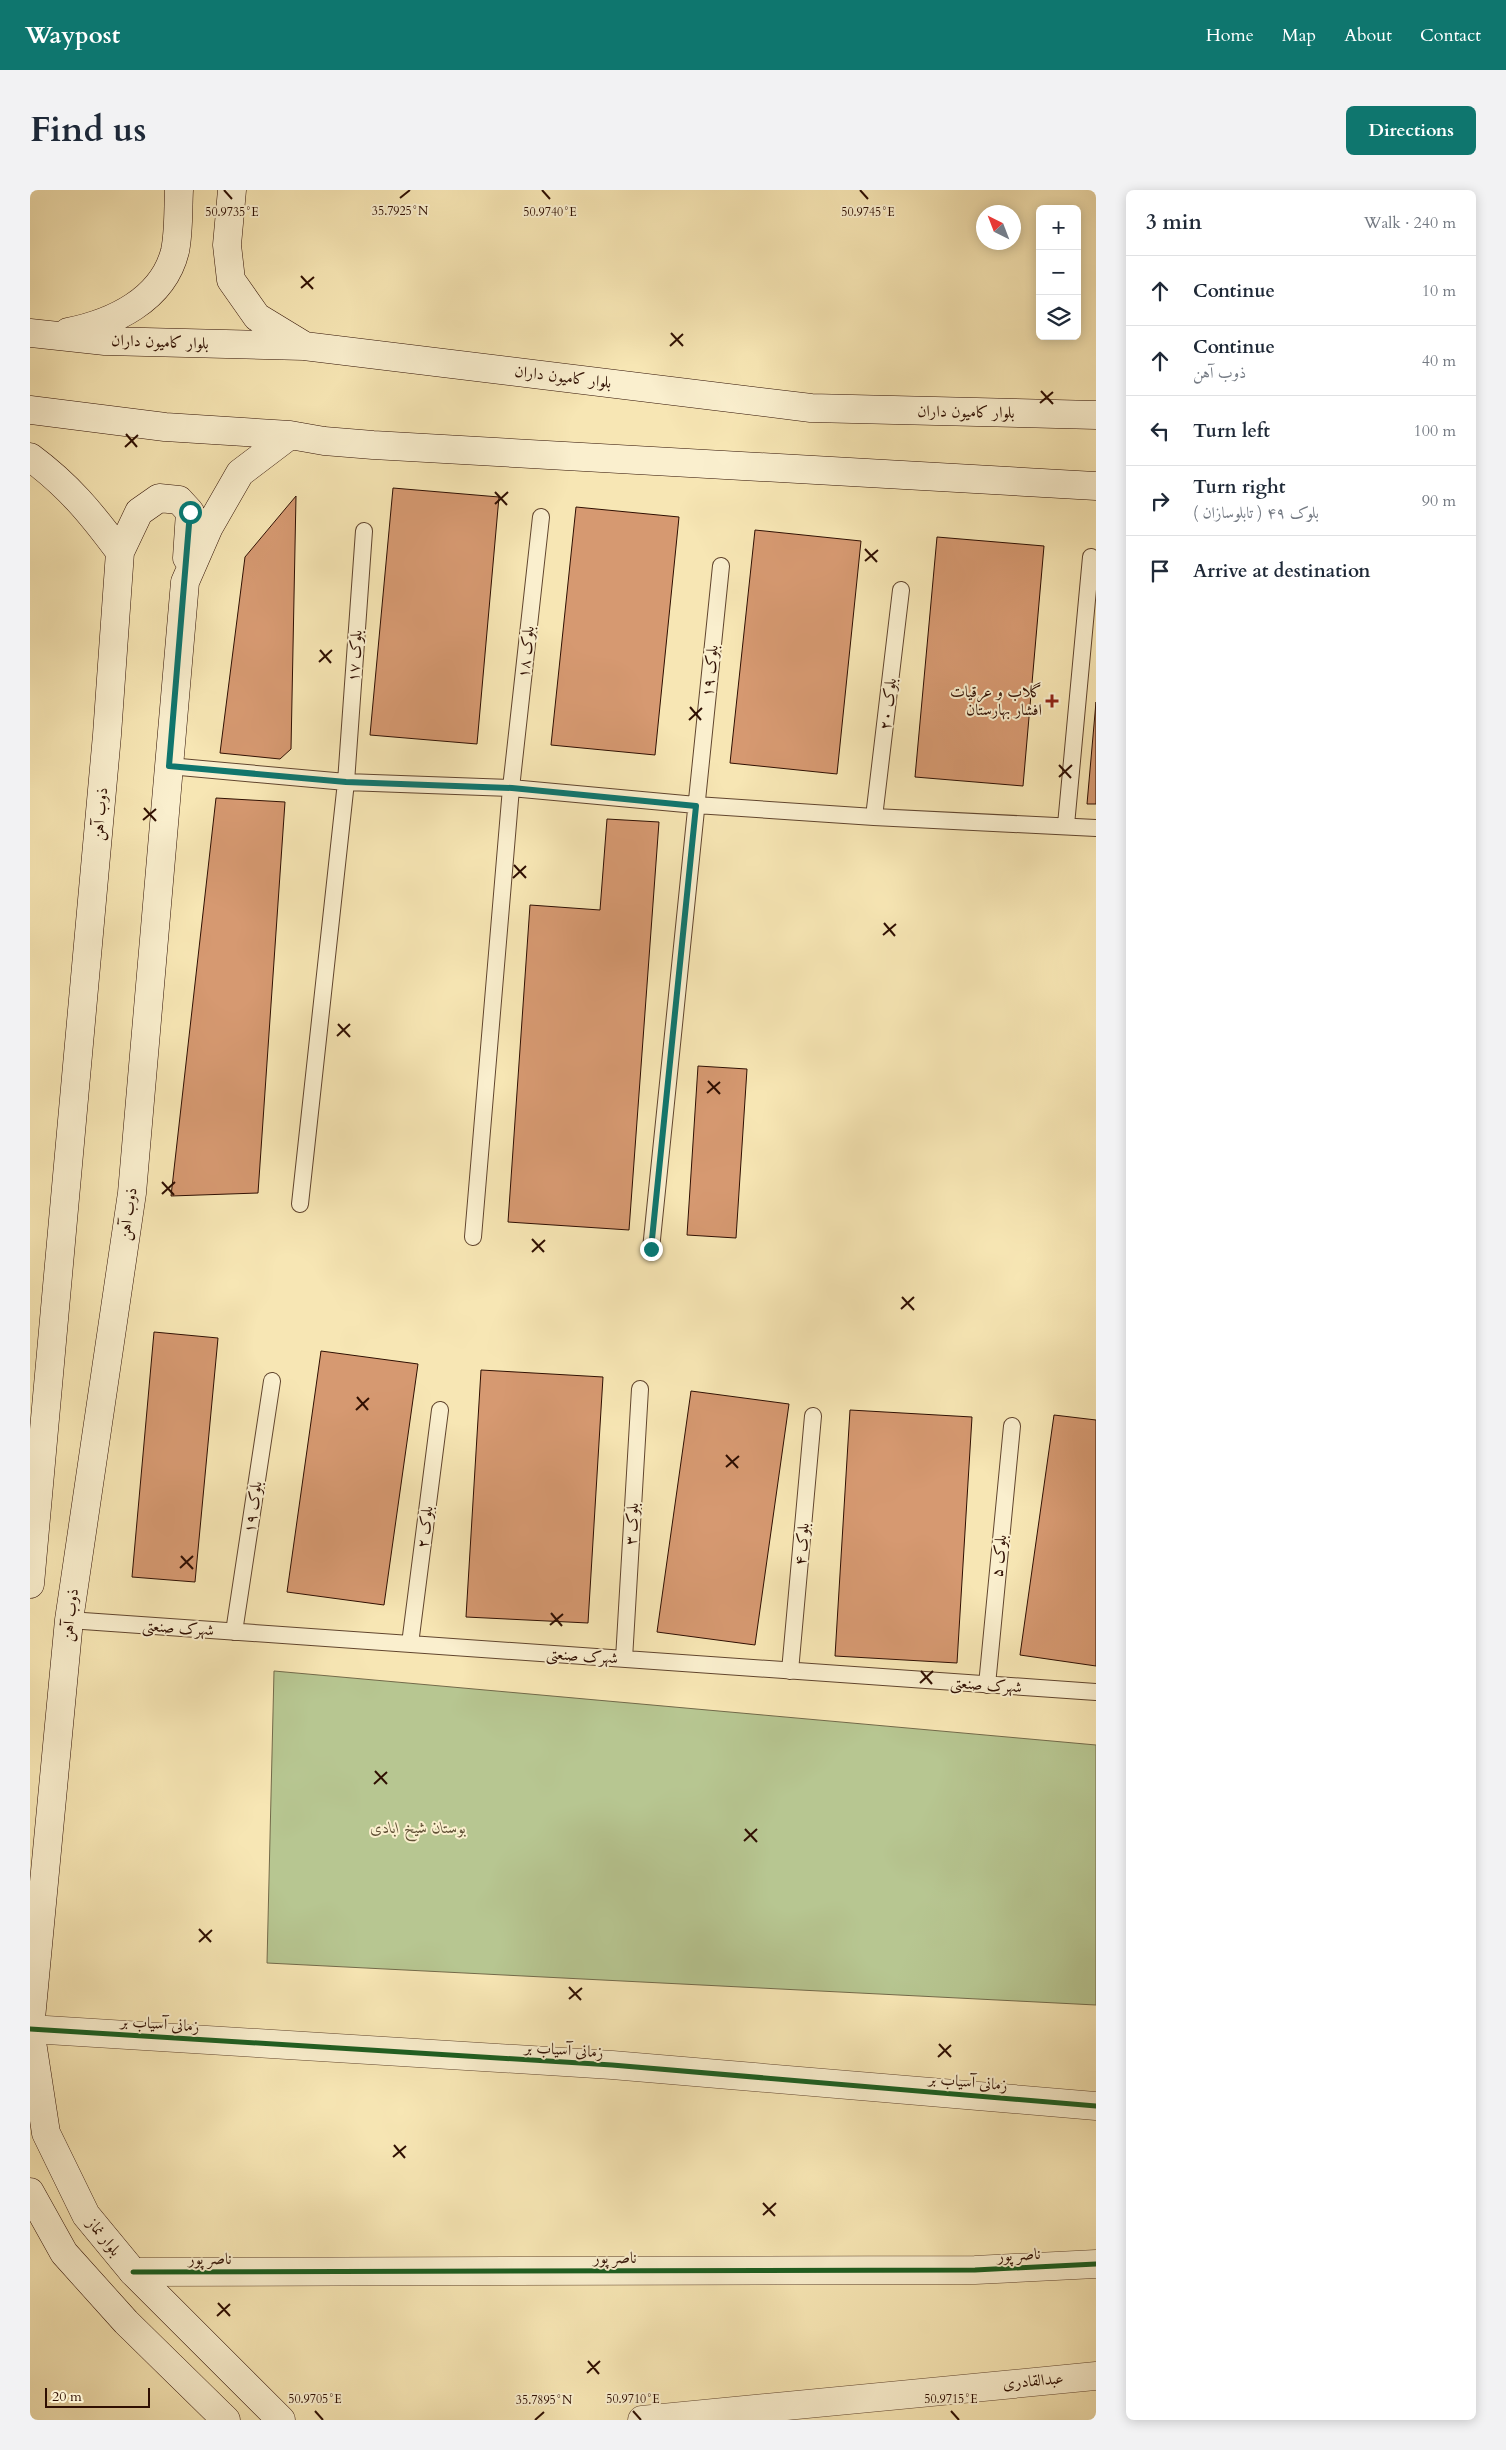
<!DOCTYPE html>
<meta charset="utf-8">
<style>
body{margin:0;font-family:Cardo,Amiri,serif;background:#f2f2f3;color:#1f2937}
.controls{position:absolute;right:15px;top:15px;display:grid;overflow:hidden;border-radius:8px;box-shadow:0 2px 12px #0003}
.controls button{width:45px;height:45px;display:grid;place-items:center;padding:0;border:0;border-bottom:1px solid #e0e1e3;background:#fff;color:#1f2937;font:25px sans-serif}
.compass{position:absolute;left:946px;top:15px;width:45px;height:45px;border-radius:50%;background:#fff;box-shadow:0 2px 12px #0003;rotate:318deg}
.scale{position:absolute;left:15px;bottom:12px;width:105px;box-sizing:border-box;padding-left:5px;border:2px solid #2f0f02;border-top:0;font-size:14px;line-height:18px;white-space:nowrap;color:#2f0f02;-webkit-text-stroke:4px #faefce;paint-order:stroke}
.stop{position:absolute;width:15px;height:15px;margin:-11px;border:4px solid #0f766e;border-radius:50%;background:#fff}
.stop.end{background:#0f766e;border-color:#fff;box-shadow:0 1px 5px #0008}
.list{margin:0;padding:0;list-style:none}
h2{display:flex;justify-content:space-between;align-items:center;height:65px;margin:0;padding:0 20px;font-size:21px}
h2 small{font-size:16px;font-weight:400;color:#747a83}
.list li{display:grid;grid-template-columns:32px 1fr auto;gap:15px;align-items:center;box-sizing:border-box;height:70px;padding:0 20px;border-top:1px solid #e0e1e3}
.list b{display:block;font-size:19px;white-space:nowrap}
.list p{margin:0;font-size:16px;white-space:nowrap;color:#747a83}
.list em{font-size:16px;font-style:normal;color:#747a83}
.icon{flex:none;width:28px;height:28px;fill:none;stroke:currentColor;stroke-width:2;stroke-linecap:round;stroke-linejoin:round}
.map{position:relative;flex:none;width:1066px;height:2230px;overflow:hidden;border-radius:8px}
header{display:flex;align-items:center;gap:30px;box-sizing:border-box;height:70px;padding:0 25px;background:#0f766e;color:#fff}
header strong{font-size:24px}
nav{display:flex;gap:28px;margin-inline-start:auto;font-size:18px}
.intro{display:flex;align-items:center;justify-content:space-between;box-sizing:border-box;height:120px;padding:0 30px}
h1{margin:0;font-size:35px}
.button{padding:12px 22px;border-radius:8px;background:#0f766e;color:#fff;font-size:18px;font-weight:700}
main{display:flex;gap:30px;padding:0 30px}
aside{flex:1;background:#fff;border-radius:8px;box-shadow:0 2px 12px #0003}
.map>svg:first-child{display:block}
.green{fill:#b7c691;stroke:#736a4a}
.building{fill:#d69971;stroke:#2f0f02}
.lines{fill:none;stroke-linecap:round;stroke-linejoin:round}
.service-casing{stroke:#61452e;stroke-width:18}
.minor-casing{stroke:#61452e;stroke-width:29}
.tertiary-casing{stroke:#61452e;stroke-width:29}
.secondary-casing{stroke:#2f0f02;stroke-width:29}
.service{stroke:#faefce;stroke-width:16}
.minor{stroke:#faefce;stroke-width:28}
.tertiary{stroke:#faefce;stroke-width:28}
.secondary{stroke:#faefce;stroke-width:28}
.cycleway-casing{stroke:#faefce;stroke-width:8}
.cycleway{stroke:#1b5e20;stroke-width:5}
.route{stroke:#0f766e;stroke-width:6}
.ticks{fill:none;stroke:#2f0f02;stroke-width:2}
.poi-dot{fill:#8f2418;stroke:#faefce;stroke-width:2}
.labels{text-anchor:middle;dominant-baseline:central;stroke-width:4;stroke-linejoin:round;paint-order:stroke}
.street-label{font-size:16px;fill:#2f0f02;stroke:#faefce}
.poi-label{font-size:16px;fill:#2f0f02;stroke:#faefce;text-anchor:end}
.park-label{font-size:16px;font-style:italic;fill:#5f4f34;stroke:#faefce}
.ticks-label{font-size:12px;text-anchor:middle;fill:#2f0f02;stroke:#faefce;stroke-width:4;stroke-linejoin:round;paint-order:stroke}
</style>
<header>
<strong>Waypost</strong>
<nav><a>Home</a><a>Map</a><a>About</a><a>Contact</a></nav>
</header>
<div class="intro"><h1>Find us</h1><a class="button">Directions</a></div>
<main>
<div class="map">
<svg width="1066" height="2230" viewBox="0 0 1066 2230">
<rect width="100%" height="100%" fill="#f7e6b4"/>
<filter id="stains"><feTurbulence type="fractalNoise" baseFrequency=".004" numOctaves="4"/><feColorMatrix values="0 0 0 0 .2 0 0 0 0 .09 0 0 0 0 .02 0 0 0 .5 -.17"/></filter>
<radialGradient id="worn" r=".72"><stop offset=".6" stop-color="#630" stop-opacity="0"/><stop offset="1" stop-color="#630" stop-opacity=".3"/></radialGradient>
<!-- green -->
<path class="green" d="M244 1481 1066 1555V1815L237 1773Z"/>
<!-- building -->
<path class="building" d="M363 298 469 307 447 554 340 545Z
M266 306 261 559 250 569 190 563 215 367Z
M546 317 649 327 625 565 521 555Z
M725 340 831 351 807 584 700 573Z
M907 347 1014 356 993 596 885 587Z
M1066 512V614H1057Z
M186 608 255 612 228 1003 141 1006Z
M577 629 629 632 599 1040 478 1032 500 715 570 720Z
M668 876 717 879 706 1048 657 1045Z
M124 1142 188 1148 165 1392 102 1387Z
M291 1161 388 1174 354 1415 257 1402Z
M451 1180 573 1187 558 1433 436 1427Z
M661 1201 759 1214 725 1455 627 1442Z
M820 1220 942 1227 927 1473 805 1466Z
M1024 1225 1066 1230V1476L990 1465Z"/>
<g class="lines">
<!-- service casing -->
<g class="service-casing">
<path id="service" d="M139 576 316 592 481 598 666 615 844 627 1066 638
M844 627 871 400
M1036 635 1061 367
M270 1014 316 592 334 341
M443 1047 481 598 511 327
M621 1059 691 376
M39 1430 1066 1502
M204 1442 242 1191
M380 1454 410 1220
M594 1469 610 1199
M760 1481 783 1226
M957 1495 982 1236"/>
</g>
<!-- minor casing -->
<g class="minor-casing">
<path id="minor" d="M103 2082 945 2080 1066 2074
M612 2230 1066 2186"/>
</g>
<!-- tertiary casing -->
<g class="tertiary-casing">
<path id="tertiary" d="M0 1839 582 1875 1066 1916"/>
</g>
<!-- secondary casing -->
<g class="secondary-casing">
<path id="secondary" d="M202 0 197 55 201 90 227 127 273 155
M38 142C83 133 133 110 145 61 149 42 148 19 149 0
M0 143 75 151 274 156 781 218 1066 225
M0 220 135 237 260 245 294 251 343 255 1066 296
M0 267C39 296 61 323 90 362
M0 1394 77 545 90 362 109 322 129 308 149 310 160 322 157 368
M0 2002 34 2063 96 2132 196 2230
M251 2230 103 2082 56 2025 16 1943 0 1839 39 1430 102 1003 155 392 179 337 210 283 260 245"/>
</g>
<!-- service -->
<use href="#service" class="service"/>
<!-- minor -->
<use href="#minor" class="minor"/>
<!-- tertiary -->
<use href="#tertiary" class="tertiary"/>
<!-- secondary -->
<use href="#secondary" class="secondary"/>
<!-- cycleway casing -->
<g class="cycleway-casing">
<path id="cycleway" d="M0 1839 582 1875 1066 1916
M103 2082 945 2080 1066 2074"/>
</g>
<!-- cycleway -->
<use href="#cycleway" class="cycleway"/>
</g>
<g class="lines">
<!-- route -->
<path class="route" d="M160 322 139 576 316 592 482 598 666 616 621 1059"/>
</g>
<!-- ticks -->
<path class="ticks" d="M194 0 202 9M512 0 520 9M830 0 838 9M370 8 380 0M271 86 283 99M271 98 284 87M641 143 653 156M640 156 653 144M1011 201 1023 214M1010 213 1023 202M96 244 107 257M95 257 108 245M465 302 477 315M465 314 478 302M835 359 847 372M835 371 848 360M290 460 301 473M289 472 302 460M660 517 671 530M659 530 672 518M1029 575 1041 588M1029 587 1042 575M114 618 126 631M113 630 126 619M484 675 496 688M483 688 496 676M854 733 865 746M853 745 866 734M308 834 320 847M307 846 320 834M678 891 690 904M677 903 690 892M132 992 144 1005M132 1004 145 992M502 1049 514 1062M502 1062 515 1050M872 1107 884 1120M871 1119 884 1107M327 1207 338 1220M326 1220 339 1208M696 1265 708 1278M696 1277 709 1266M151 1366 163 1379M150 1378 163 1366M521 1423 532 1436M520 1435 533 1424M891 1481 902 1494M890 1493 903 1481M345 1581 357 1594M344 1594 357 1582M715 1639 727 1652M714 1651 727 1639M169 1739 181 1752M169 1752 182 1740M539 1797 551 1810M539 1809 552 1798M909 1854 921 1867M908 1867 921 1855M364 1955 375 1968M363 1967 376 1956M733 2013 745 2026M733 2025 746 2013M188 2113 200 2126M187 2126 200 2114M558 2171 569 2184M557 2183 570 2171M285 2221 293 2230M603 2221 611 2230M921 2221 929 2230M505 2230 514 2222"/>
<!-- markers -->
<path class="poi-dot" d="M1019.5 503.5h5v5h5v5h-5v5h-5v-5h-5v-5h5z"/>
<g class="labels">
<!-- street labels -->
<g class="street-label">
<text transform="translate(130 152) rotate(2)">بلوار کامیون داران</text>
<text transform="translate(533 187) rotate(7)">بلوار کامیون داران</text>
<text transform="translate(936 222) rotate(1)">بلوار کامیون داران</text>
<text transform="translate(496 462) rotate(-84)">بلوک ۱۸</text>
<text transform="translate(325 466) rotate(-86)">بلوک ۱۷</text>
<text transform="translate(680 481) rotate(-84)">بلوک ۱۹</text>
<text transform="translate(858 514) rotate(-83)">بلوک ۲۰</text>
<text transform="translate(70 624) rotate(-85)">ذوب آهن</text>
<text transform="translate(98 1024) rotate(-82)">ذوب آهن</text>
<text transform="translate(223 1317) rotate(-82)">بلوک ۱۹</text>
<text transform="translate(602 1334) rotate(-87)">بلوک ۳</text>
<text transform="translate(395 1337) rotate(-83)">بلوک ۲</text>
<text transform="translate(772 1354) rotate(-85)">بلوک ۴</text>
<text transform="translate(969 1366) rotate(-84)">بلوک ۵</text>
<text transform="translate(40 1425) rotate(-83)">ذوب آهن</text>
<text transform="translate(148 1438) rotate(4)">شهرک صنعتی</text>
<text transform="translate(552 1466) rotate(4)">شهرک صنعتی</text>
<text transform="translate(956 1495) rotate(4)">شهرک صنعتی</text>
<text transform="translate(130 1834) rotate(4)">زمانی آسیاب بر</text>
<text transform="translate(534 1860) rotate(4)">زمانی آسیاب بر</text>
<text transform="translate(938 1892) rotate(5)">زمانی آسیاب بر</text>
<text transform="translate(74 2047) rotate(51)">بلوار نماز</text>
<text transform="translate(989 2065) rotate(-3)">ناصر پور</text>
<text x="585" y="2068">ناصر پور</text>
<text x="180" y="2069">ناصر پور</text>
<text transform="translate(1003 2191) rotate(-5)">عبدالقادری</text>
</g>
<!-- poi labels -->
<g class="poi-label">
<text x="1012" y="502">گلاب و عرقیات<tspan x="1012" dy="18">افشار بهارستان</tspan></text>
</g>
<!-- park labels -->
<g class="park-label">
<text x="388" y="1638">بوستان شیخ ابادی</text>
</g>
</g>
<g class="ticks-label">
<text x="370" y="25">35.7925°N</text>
<text x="520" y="26">50.9740°E</text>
<text x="202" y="26">50.9735°E</text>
<text x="838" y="26">50.9745°E</text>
<text x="285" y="2213">50.9705°E</text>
<text x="603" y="2213">50.9710°E</text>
<text x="921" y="2213">50.9715°E</text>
<text x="514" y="2214">35.7895°N</text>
</g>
<rect width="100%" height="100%" filter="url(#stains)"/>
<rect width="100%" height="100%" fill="url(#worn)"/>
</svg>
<div class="controls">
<button>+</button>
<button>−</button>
<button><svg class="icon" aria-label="layers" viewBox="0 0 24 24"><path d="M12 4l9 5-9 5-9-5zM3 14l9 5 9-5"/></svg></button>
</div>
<svg class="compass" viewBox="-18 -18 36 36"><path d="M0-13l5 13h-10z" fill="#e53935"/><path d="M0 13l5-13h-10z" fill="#747a83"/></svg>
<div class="scale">20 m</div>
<div class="stop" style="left:160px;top:322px"></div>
<div class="stop end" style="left:621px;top:1059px"></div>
</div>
<aside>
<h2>3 min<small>Walk · 240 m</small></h2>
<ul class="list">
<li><svg class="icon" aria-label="ahead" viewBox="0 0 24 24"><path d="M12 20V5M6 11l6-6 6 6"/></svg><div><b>Continue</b></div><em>10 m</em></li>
<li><svg class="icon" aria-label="ahead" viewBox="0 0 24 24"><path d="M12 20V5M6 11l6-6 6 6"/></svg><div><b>Continue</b><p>ذوب آهن</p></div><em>40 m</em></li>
<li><svg class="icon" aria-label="left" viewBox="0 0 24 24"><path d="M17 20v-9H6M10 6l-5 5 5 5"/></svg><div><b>Turn left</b></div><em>100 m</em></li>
<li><svg class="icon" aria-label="right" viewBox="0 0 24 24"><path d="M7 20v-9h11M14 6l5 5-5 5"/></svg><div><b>Turn right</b><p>بلوک ۴۹ ( تابلوسازان )</p></div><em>90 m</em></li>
<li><svg class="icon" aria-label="arrive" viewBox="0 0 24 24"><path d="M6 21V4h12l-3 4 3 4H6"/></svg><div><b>Arrive at destination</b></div></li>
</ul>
</aside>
</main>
